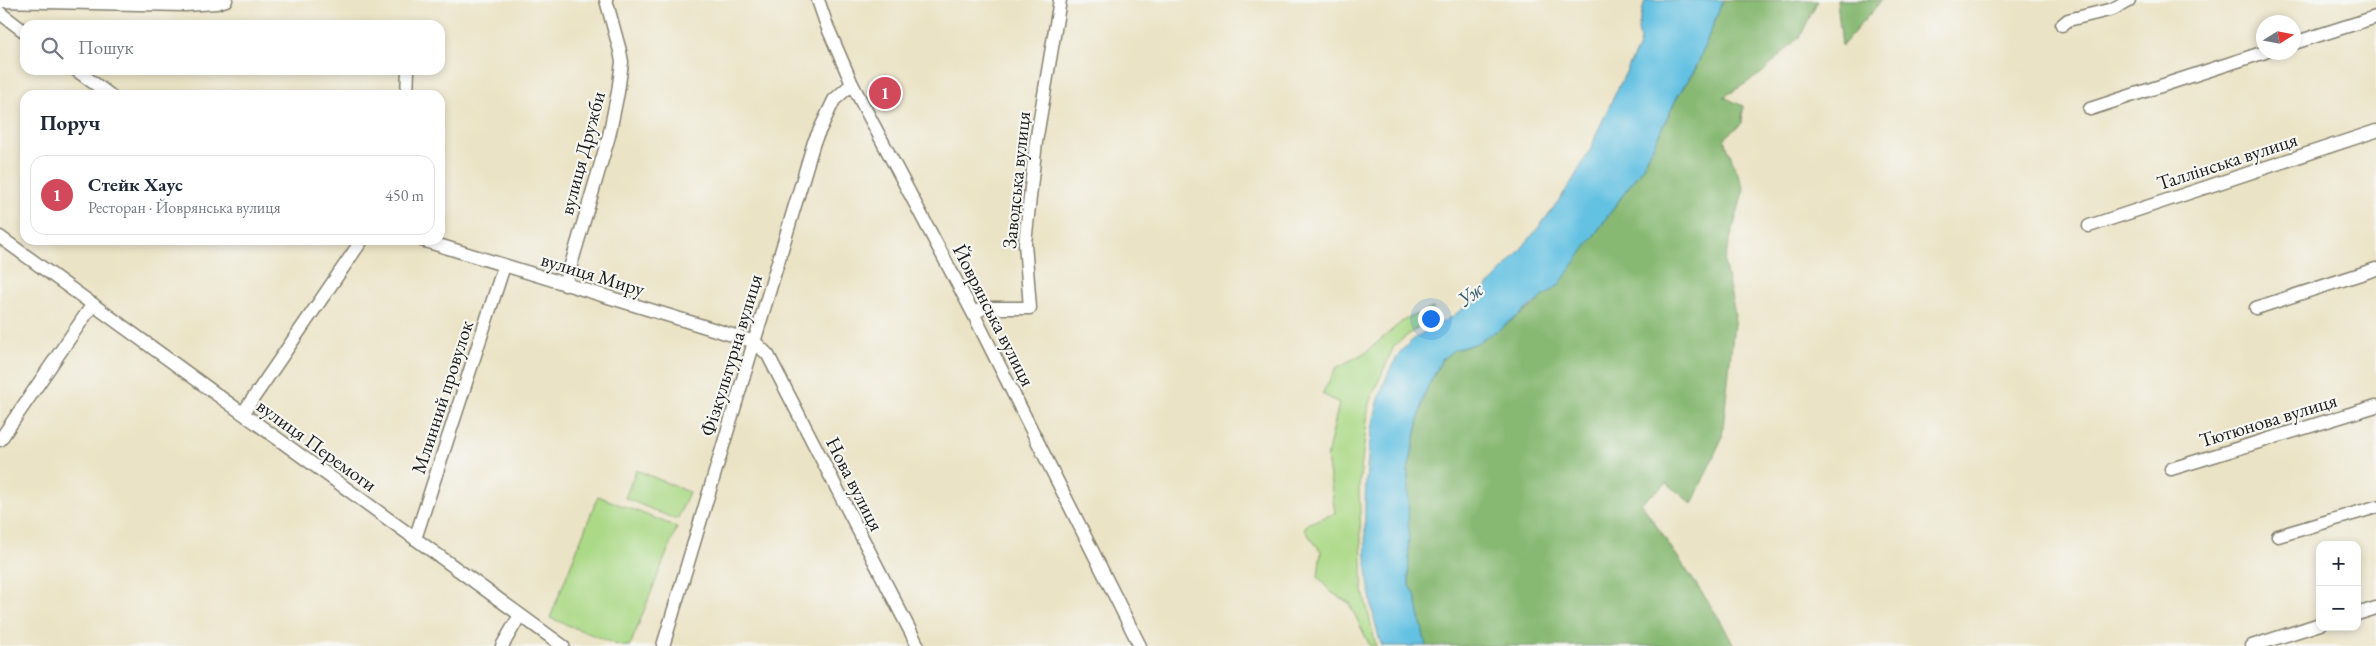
<!DOCTYPE html>
<html lang="uk">
<meta charset="utf-8">
<style>
body{margin:0;font-family:"EB Garamond",serif;background:#f6f6f7;color:#1f2937}
.controls{position:absolute;right:15px;bottom:15px;display:grid;overflow:hidden;border-radius:10px;box-shadow:0 2px 8px #0003}
.controls button{width:45px;height:45px;display:grid;place-items:center;padding:0;border:0;border-bottom:1px solid #e0e1e3;background:#fff;color:#1f2937;font:25px sans-serif}
.compass{position:absolute;left:2256px;top:15px;width:45px;height:45px;border-radius:50%;background:#fff;box-shadow:0 2px 8px #0003;rotate:79deg}
.you{position:absolute;left:1430px;top:318px;width:18px;height:18px;margin:-12px;border:4px solid #fff;border-radius:50%;background:#1a73e8;box-shadow:0 0 0 8px #1a73e833}
.badge{display:grid;place-items:center;width:32px;height:32px;border-radius:50%;background:#d1495b;color:#fff;font-size:16px;font-weight:700}
.pin{position:absolute;translate:-50% -50%;border:2px solid #fff;box-shadow:0 1px 5px #0006}
.list{margin:0;padding:0;list-style:none}
h2{display:flex;justify-content:space-between;align-items:center;height:65px;margin:0;padding:0 20px;font-size:21px}
h2 small{font-size:16px;font-weight:400;color:#747a83}
.list li{display:grid;grid-template-columns:32px 1fr auto;gap:15px;align-items:center;box-sizing:border-box;height:80px;margin:0 10px 10px;padding:0 10px;border:1px solid #e0e1e3;border-radius:15px}
.list b{display:block;font-size:19px;white-space:nowrap}
.list p{margin:0;font-size:16px;white-space:nowrap;color:#747a83}
.list em{font-size:16px;font-style:normal;color:#747a83}
.icon{flex:none;width:28px;height:28px;fill:none;stroke:currentColor;stroke-width:2;stroke-linecap:round;stroke-linejoin:round}
.map{position:relative;flex:none;width:2376px;height:646px;overflow:hidden}
.search{position:absolute;background:#fff;box-shadow:0 2px 8px #0003;left:20px;top:20px;width:425px;height:55px;display:flex;align-items:center;gap:12px;box-sizing:border-box;padding:0 18px;border-radius:15px;color:#747a83;font-size:19px}
.panel{position:absolute;background:#fff;box-shadow:0 2px 8px #0003;left:20px;top:90px;width:425px;height:155px;border-radius:15px}
.map>svg:first-child{display:block}
.green{fill:#abd986;stroke:#647a51}
.forest{fill:#88b973;stroke:#526a48}
.water{fill:#63c1e2;stroke:#406e7f}
.lines{fill:none;stroke-linecap:round;stroke-linejoin:round}
.minor-casing{stroke:#848070;stroke-width:15}
.minor{stroke:#fff;stroke-width:12}
.labels{text-anchor:middle;dominant-baseline:central;stroke-width:4.5;stroke-linejoin:round;paint-order:stroke}
.street-label{font-size:20px;fill:#1c1c1c;stroke:#f6f6f2}
.water-label{font-size:21px;font-style:italic;fill:#385e6b;stroke:#f6f6f2}
</style>
<div class="map">
<svg width="2376" height="646" viewBox="0 0 2376 646">
<rect width="100%" height="100%" fill="#f6f6f2"/>
<filter id="ink" filterUnits="userSpaceOnUse"><feTurbulence type="fractalNoise" baseFrequency=".02" numOctaves="2"/><feDisplacementMap in="SourceGraphic" scale="10" xChannelSelector="R" yChannelSelector="G"/><feConvolveMatrix kernelMatrix="1 2 1 2 8 2 1 2 1" color-interpolation-filters="sRGB"/></filter>
<filter id="wash" filterUnits="userSpaceOnUse"><feTurbulence type="fractalNoise" baseFrequency=".0096" numOctaves="4" result="noise"/><feDisplacementMap in="SourceGraphic" scale="20" xChannelSelector="R" yChannelSelector="G"/><feGaussianBlur stdDeviation="1.12" result="paint"/><feColorMatrix in="noise" values="0 0 0 0 0 0 0 0 0 0 0 0 0 0 0 0 0 1.4 0 .05"/><feComposite in="paint" operator="in"/></filter>
<g filter="url(#wash)">
<rect width="100%" height="100%" fill="#ebe3c5"/>
<!-- green -->
<path class="green" d="M1433 308 1432 316 1394 346 1369 403 1359 486 1363 591 1376 646H1370L1349 603 1331 592 1318 577 1321 551 1304 530 1307 524 1335 513 1327 457 1339 403 1322 394 1336 368 1366 352 1405 319Z
M636 470 689 492 677 520 625 498Z
M598 496 677 527 630 646H620L550 618Z"/>
<!-- forest -->
<path class="forest" d="M1723 0H1818L1801 35 1762 73 1724 97 1743 106 1742 123 1724 139 1744 189 1724 262 1735 314 1722 438 1692 504 1667 483 1641 503 1719 618 1734 646H1426L1409 584 1407 512 1408 471 1424 395 1442 359 1454 350 1475 344 1535 305 1589 243 1642 168 1679 94 1696 68Z
M1837 0H1882L1842 46Z"/>
<!-- water -->
<path class="water" d="M1645 0H1723L1696 68 1679 94 1642 168 1559 285 1500 329 1475 344 1454 350 1442 359 1424 395 1408 471 1409 584 1415 594 1426 646H1382C1357 582 1355 398 1406 346 1420 332 1437 326 1453 316 1483 295 1508 265 1530 238 1550 213 1571 186 1586 157 1592 148 1595 136 1600 126 1612 100 1625 74 1638 48L1640 40 1638 29Z"/>
</g>
<g filter="url(#ink)">
<g class="lines">
<!-- minor casing -->
<g class="minor-casing">
<path id="minor" d="M818 0 827 26 852 84 973 313 1140 646
M0 1 185 5 216 3 226 0
M0 13 25 32
M2062 25 2068 20 2113 9 2129 0
M2294 43 2376 17
M76 70 110 95
M407 95 408 70
M2090 109 2265 52
M2089 226 2376 131
M0 237 563 646
M422 240 755 342 768 355 918 646
M565 285 609 136 618 92 622 62 620 51 606 0
M2256 308 2376 269
M973 313 984 308H1030L1025 243 1036 142 1060 0
M243 413 362 240
M0 440 93 304
M2171 469 2376 406
M2278 536 2376 507
M415 539 504 266
M2357 614 2376 608
M502 646 520 615
M663 646 814 142 834 100 852 84
M2252 646 2320 624"/>
</g>
<!-- minor -->
<use href="#minor" class="minor"/>
</g>
</g>
<g class="labels">
<!-- street labels -->
<g class="street-label">
<text transform="translate(582 153) rotate(-75)">вулиця Дружби</text>
<text transform="translate(2227 161) rotate(-18)">Таллінська вулиця</text>
<text transform="translate(1016 180) rotate(-84)">Заводська вулиця</text>
<text transform="translate(593 274) rotate(17)">вулиця Миру</text>
<text transform="translate(994 315) rotate(63)">Йоврянська вулиця</text>
<text transform="translate(731 355) rotate(-73)">Фізкультурна вулиця</text>
<text transform="translate(442 397) rotate(-72)">Млинний провулок</text>
<text transform="translate(2268 420) rotate(-17)">Тютюнова вулиця</text>
<text transform="translate(317 445) rotate(36)">вулиця Перемоги</text>
<text transform="translate(855 484) rotate(63)">Нова вулиця</text>
</g>
<!-- water labels -->
<g class="water-label">
<text transform="translate(1470 294) rotate(-37)">Уж</text>
</g>
</g>
</svg>
<div class="controls">
<button>+</button>
<button>−</button>
</div>
<svg class="compass" viewBox="-18 -18 36 36"><path d="M0-13l5 13h-10z" fill="#e53935"/><path d="M0 13l5-13h-10z" fill="#747a83"/></svg>
<div class="you"></div>
<div class="pin badge" style="left:885px;top:93px">1</div>
<div class="search"><svg class="icon" aria-label="search" viewBox="0 0 24 24"><circle cx="10" cy="10" r="6"/><path d="M15 15l6 6"/></svg>Пошук</div>
<section class="panel">
<h2>Поруч<small></small></h2>
<ul class="list">
<li><span class="badge">1</span><div><b>Стейк Хаус</b><p>Ресторан · Йоврянська вулиця</p></div><em>450 m</em></li>
</ul>
</section>
</div>
